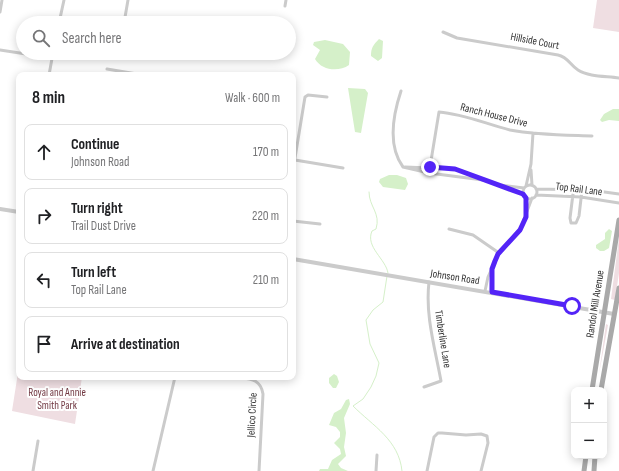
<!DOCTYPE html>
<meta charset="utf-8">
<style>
body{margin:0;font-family:"Sofia Sans Condensed",sans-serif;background:#f2f2f2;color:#202124}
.controls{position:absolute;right:12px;bottom:12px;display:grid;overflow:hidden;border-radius:8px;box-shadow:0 2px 10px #0003}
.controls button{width:36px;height:36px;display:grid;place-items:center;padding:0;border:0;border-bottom:1px solid #e0e0e0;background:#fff;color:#202124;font:20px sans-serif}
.stop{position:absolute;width:12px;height:12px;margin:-9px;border:3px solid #5324f7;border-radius:50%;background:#fff}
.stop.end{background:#5324f7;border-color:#fff;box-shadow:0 1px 4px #0008}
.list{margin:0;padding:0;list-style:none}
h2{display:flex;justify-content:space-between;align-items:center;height:52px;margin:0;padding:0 16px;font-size:17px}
h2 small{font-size:13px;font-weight:400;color:#757577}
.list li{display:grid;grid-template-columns:26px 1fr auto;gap:12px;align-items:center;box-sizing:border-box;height:56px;margin:0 8px 8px;padding:0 8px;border:1px solid #e0e0e0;border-radius:8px}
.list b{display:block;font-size:15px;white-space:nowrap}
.list p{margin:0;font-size:13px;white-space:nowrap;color:#757577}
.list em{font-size:13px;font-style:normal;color:#757577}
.icon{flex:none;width:22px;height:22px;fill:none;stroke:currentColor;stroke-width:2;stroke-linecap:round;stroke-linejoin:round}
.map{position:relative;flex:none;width:619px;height:471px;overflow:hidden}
.search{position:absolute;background:#fff;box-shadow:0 2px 10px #0003;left:16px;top:16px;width:280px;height:44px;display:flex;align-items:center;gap:10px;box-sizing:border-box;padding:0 14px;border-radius:22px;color:#757577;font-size:15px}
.panel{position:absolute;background:#fff;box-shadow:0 2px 10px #0003;left:16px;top:72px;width:280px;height:308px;border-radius:8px}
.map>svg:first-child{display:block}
.green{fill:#efdee2}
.water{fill:#d5f0c9}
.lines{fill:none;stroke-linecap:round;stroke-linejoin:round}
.stream{stroke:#d5f0c9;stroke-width:1}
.minor{stroke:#cbcbcb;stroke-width:3}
.tertiary{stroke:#cbcbcb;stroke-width:4}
.primary{stroke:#a9a9a9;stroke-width:5}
.route{stroke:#5324f7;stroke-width:5}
.labels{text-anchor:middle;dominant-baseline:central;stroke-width:4;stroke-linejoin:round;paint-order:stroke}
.street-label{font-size:11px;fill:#313131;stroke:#fff}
.park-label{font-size:11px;fill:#723943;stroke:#fff}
</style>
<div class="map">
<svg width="619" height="471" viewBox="0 0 619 471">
<rect width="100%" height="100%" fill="#fff"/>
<!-- green -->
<path class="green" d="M597 0H619V32L593 28Z
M619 238V273L615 300 611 299Z
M606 324 608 325 599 374Z
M19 366V377H82L75 424 12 411Z"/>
<!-- water -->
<path class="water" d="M379 39 383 41 382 58 378 61 371 56C371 48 373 45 379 39Z
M325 40 343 44 350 52 349 65C339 72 322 71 315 59L320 50 313 45 314 42Z
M348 88 365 89 368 93 361 133 355 132Z
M613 109H619V121L609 120 602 122 600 120 604 114Z
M389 175H397L406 178 408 184 405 190 383 187 379 182 380 179Z
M609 229 612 231 609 248 604 251H600L596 248V245L605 239V233Z
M334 374 337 376 339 382 336 388H333L329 383V378Z
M349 399 350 404 344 418 346 433 344 447 346 456 338 464 341 468 348 471H319L320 469H328L332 460 341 454 340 449 334 443 340 437V432L336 427 329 425 334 413 341 409 346 400Z"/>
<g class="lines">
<!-- stream -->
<path class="stream" d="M369 192C369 207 381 213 376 229L372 231C365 247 386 259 388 273
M387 276 383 302 373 310 366 320 370 344 379 363 376 376 371 387 363 399 353 406C373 426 399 440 402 471"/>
<!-- minor -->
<path class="minor" d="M285 6 286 0
M0 12 2 0
M59 23 64 0
M124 23 128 0
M443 32 457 38 558 55C568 57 570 65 578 70 589 77 606 76 619 78
M0 50 52 58
M107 69 143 75
M49 75 53 53
M401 91C393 115 387 145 403 167
M295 160 343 168
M403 167 429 173 483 180 500 185 524 188
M405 167 455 169 481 179
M293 170 305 97 308 95 327 97
M531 170 532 185
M429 173 439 112C464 114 486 124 510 130 537 135 565 135 592 136
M523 192a7 7 0 1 1 14 0a7 7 0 1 1-14 0Z
M526 186 531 164 533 133
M503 187 523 194
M536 189 590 190 619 194
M573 194 570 218 571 223H576L579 216 582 190
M536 195 581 197 619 203
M526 198V217
M293 221 320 224
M449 229 473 235 499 253
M485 291 488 277 499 253 520 230 532 198
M491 292 492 270
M239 377C252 379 261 380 263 394L259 471
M424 387 441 381C435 348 425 315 429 282
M33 471 38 441
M153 471 175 377
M376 471 377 455
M427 471 434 437 438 433H442L466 435 481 434 487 436 488 443 481 471"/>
<!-- tertiary -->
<path class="tertiary" d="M0 209 19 212
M293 259 614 314"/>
<!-- primary -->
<path class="primary" d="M592 390 619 220
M601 390 619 288
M584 471 586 456
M594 471 595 456"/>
</g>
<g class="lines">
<!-- route -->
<path class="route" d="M430 167 455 169 523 194 526 198V217L520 230 498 254 495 261 492 269V292L572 306"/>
</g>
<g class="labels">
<!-- street labels -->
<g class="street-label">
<text transform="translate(535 41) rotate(11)">Hillside Court</text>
<text transform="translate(494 115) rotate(14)">Ranch House Drive</text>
<text transform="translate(579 189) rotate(7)">Top Rail Lane</text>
<text transform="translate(455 277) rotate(9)">Johnson Road</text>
<text transform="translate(595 304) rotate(-81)">Randol Mill Avenue</text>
<text transform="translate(443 339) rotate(81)">Timberline Lane</text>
<text transform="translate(252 415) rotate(-87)">Jellico Circle</text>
</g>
<!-- park labels -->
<g class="park-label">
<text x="57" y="392">Royal and Annie<tspan x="57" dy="13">Smith Park</tspan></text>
</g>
</g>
</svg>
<div class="controls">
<button>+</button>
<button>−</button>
</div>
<div class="stop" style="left:572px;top:306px"></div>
<div class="stop end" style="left:430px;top:167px"></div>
<div class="search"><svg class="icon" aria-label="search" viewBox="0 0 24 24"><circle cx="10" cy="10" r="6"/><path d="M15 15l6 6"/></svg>Search here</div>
<section class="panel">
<h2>8 min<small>Walk · 600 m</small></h2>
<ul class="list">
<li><svg class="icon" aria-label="ahead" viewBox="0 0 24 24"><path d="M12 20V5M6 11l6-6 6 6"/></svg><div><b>Continue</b><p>Johnson Road</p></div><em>170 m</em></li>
<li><svg class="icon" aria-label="right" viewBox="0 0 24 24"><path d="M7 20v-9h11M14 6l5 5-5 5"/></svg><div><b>Turn right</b><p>Trail Dust Drive</p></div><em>220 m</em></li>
<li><svg class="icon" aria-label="left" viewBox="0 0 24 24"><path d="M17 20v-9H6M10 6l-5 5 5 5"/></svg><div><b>Turn left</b><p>Top Rail Lane</p></div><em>210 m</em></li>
<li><svg class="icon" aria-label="arrive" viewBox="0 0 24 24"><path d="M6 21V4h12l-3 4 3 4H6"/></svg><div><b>Arrive at destination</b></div></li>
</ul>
</section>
</div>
